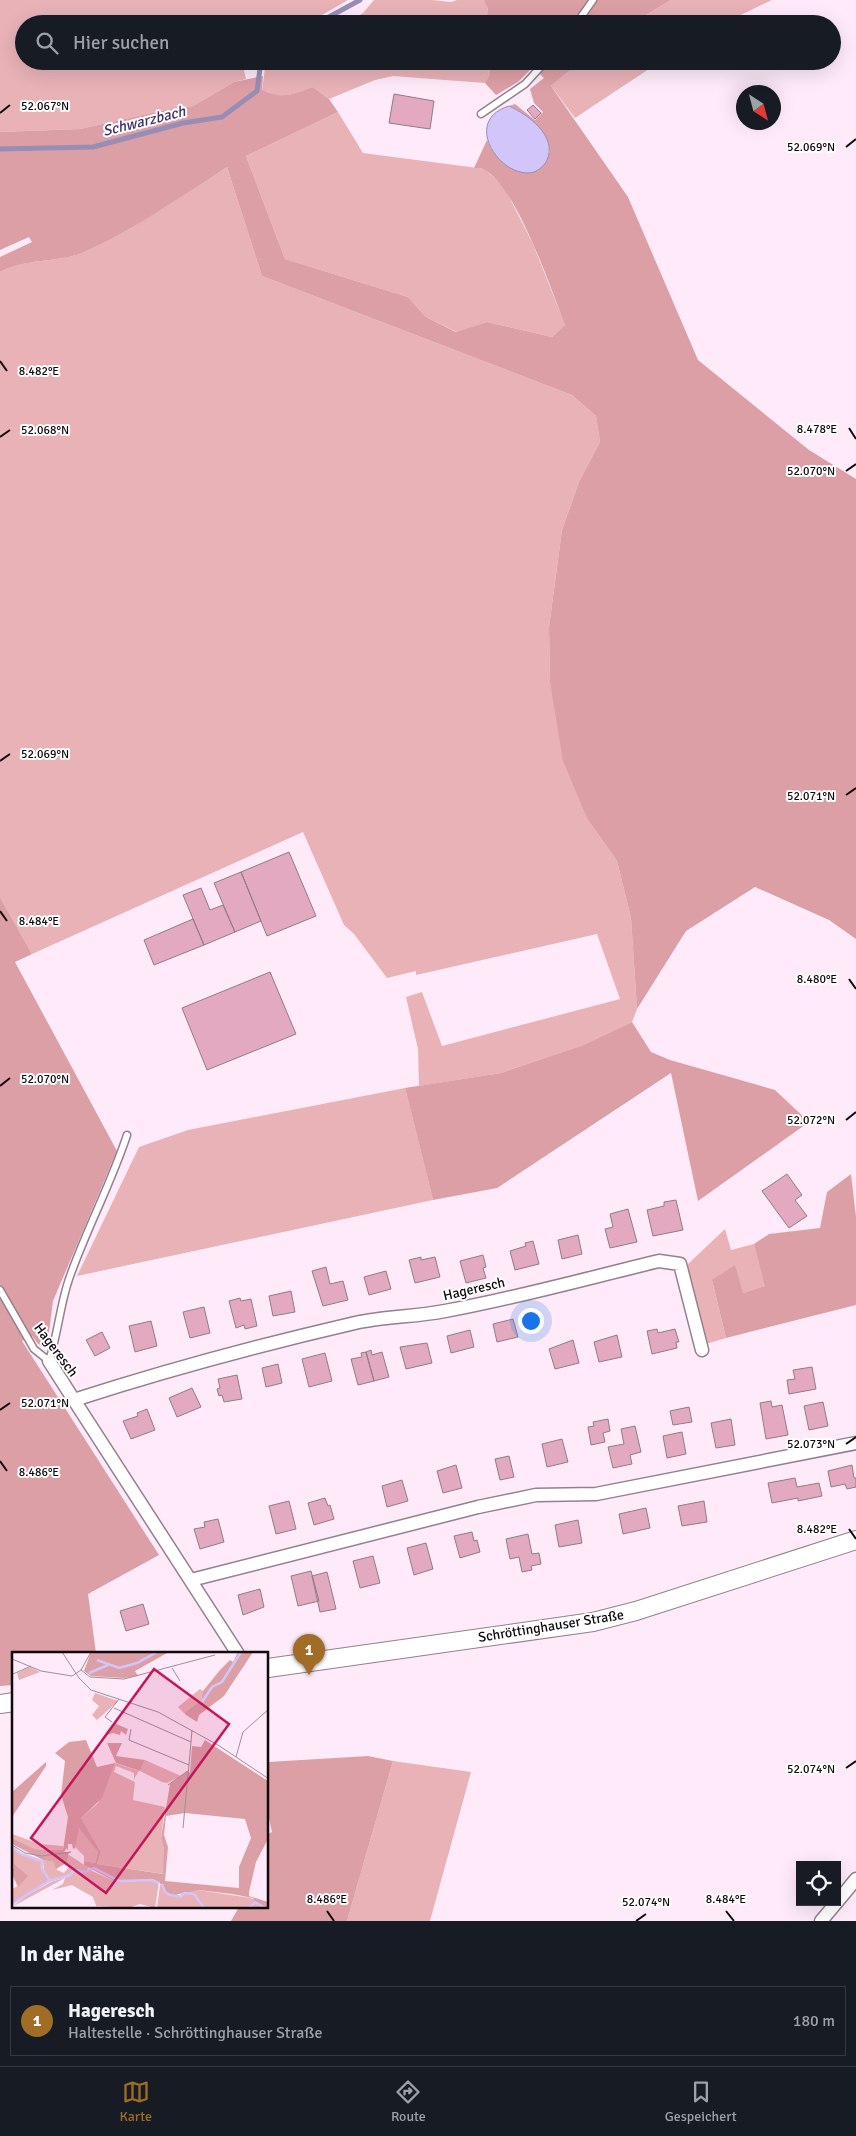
<!DOCTYPE html>
<html lang="de">
<meta charset="utf-8">
<style>
body{margin:0;font-family:Signika,sans-serif;background:#242831;color:#f1f3f6}
.controls{position:absolute;right:15px;bottom:15px;display:grid;overflow:hidden;border-radius:0px;box-shadow:0 5px 20px #0002}
.controls button{width:45px;height:45px;display:grid;place-items:center;padding:0;border:0;border-bottom:1px solid #363941;background:#171b24;color:#f1f3f6;font:25px sans-serif}
.compass{position:absolute;left:736px;top:85px;width:45px;height:45px;border-radius:50%;background:#171b24;box-shadow:0 5px 20px #0002;rotate:144deg}
.you{position:absolute;left:530px;top:1320px;width:18px;height:18px;margin:-12px;border:4px solid #fff;border-radius:50%;background:#1a73e8;box-shadow:0 0 0 8px #1a73e833}
.badge{display:grid;place-items:center;width:32px;height:32px;border-radius:50%;background:#a16c25;color:#fff;font-size:16px;font-weight:700}
.pin{position:absolute;translate:-50% -41px;filter:drop-shadow(0 1px 2px #0008)}
.pin::after{content:'';position:absolute;top:26px;width:18px;height:15px;background:inherit;clip-path:polygon(0 0,100% 0,50% 100%)}
.list{margin:0;padding:0;list-style:none}
h2{display:flex;justify-content:space-between;align-items:center;height:65px;margin:0;padding:0 20px;font-size:21px}
h2 small{font-size:16px;font-weight:400;color:#9ea1a6}
.list li{display:grid;grid-template-columns:32px 1fr auto;gap:15px;align-items:center;box-sizing:border-box;height:70px;margin:0 10px 10px;padding:0 10px;border:1px solid #363941;border-radius:0px}
.list b{display:block;font-size:19px;white-space:nowrap}
.list p{margin:0;font-size:16px;white-space:nowrap;color:#9ea1a6}
.list em{font-size:16px;font-style:normal;color:#9ea1a6}
.icon{flex:none;width:28px;height:28px;fill:none;stroke:currentColor;stroke-width:2;stroke-linecap:round;stroke-linejoin:round}
.map{position:relative;flex:none;width:856px;height:1921px;overflow:hidden}
.search{position:absolute;background:#171b24;box-shadow:0 5px 20px #0002;left:15px;right:15px;top:15px;height:55px;display:flex;align-items:center;gap:12px;box-sizing:border-box;padding:0 18px;border-radius:28px;color:#9ea1a6;font-size:19px}
.sheet{height:145px;background:#171b24}
nav{display:flex;justify-content:space-around;align-items:center;box-sizing:border-box;height:70px;border-top:1px solid #363941;background:#171b24;font-size:14px;color:#9ea1a6}
nav a{display:grid;justify-items:center;gap:2px}
nav .on{color:#a16c25}
.map>svg:first-child{display:block}
.green{fill:#e8b2b7}
.forest{fill:#dc9fa5}
.water{fill:#d2c5fa;stroke:#988db4}
.lines{fill:none;stroke-linecap:round;stroke-linejoin:round}
.stream{stroke:#988db4;stroke-width:5}
.building{fill:#e2a9c0;stroke:#927c84}
.service-casing{stroke:#93818f;stroke-width:9}
.minor-casing{stroke:#93818f;stroke-width:15}
.secondary-casing{stroke:#93818f;stroke-width:20}
.service{stroke:#fff;stroke-width:6}
.minor{stroke:#fff;stroke-width:12}
.secondary{stroke:#fff;stroke-width:18}
.ticks{fill:none;stroke:#100a0f;stroke-width:2}
.labels{text-anchor:middle;dominant-baseline:central;stroke-width:4;stroke-linejoin:round;paint-order:stroke}
.street-label{font-size:14px;fill:#100a0f;stroke:#fff}
.water-label{font-size:15px;font-style:italic;fill:#412e6b;stroke:#fff}
.inset-river{fill:none;stroke:#d2c5fa;stroke-width:2.5}
.inset-road{fill:none;stroke:#9f909b;stroke-width:1}
.view{fill:#c2185b;fill-opacity:0.15;stroke:#c2185b;stroke-width:2.5}
.inset-edge{fill:none;stroke:#100a0f;stroke-width:2.5}
.ticks-label{font-size:12px;text-anchor:middle;fill:#100a0f;stroke:#fff;stroke-width:4;stroke-linejoin:round;paint-order:stroke}
</style>
<div class="map">
<svg width="856" height="1921" viewBox="0 0 856 1921">
<rect width="100%" height="100%" fill="#feeaf9"/>
<!-- green -->
<path class="green" d="M0 0H348L322 15 300 24H24V61H245L243 66 246 79 234 82 193 106 165 110 80 129 0 132Z
M374 0H432L451 2 457 0H484C489 6 489 16 487 24H345L363 13Z
M671 0H772L722 24H631Z
M266 61H489L490 74 485 83 393 76 375 80 329 99 313 87C295 94 280 100 262 91Z
M581 61H661L575 118 551 86Z
M338 112 363 153 485 169 504 187 533 244 565 325 552 337 487 322 457 332 426 317 408 297 285 259 246 156Z
M227 167 262 276 572 395 596 416 600 442 579 482 562 530 549 627 550 682 588 820 617 861 631 918 637 1009 632 1022 583 1045 501 1073 419 1086 418 1049 406 997 422 992 442 1046 620 999 597 934 416 975V971L387 978 354 934 344 925 303 832 32 954 0 897V272C27 258 56 263 82 253 133 231 180 196 227 167Z
M405 1088 433 1200 77 1276 139 1147 188 1130Z
M725 1229 731 1250 754 1244 766 1286 743 1293 712 1280 726 1338 706 1344 687 1265Z
M393 1761 471 1772 430 1921H347Z"/>
<!-- forest -->
<path class="forest" d="M484 0H671L631 24H487L488 9Z
M489 61H581L551 86 628 197 698 360 809 450 856 479V939L829 920 755 887 686 931 637 1009 631 918 617 861 588 820 563 761 550 682 549 627 562 530 579 482 600 442 596 416 572 395 262 276 227 167C180 197 133 231 82 253 56 263 27 258 0 272V257L32 242 29 237 0 250V132L80 129 165 110 193 106 234 82 263 76 262 90C280 100 295 94 313 87L329 99 338 112 246 156 285 259 408 297 426 317 456 332 487 322 552 337 565 325C551 289 517 188 485 170 482 168 478 168 474 168L487 140 491 149 550 153C547 131 528 114 509 106L515 104 535 120 543 112 534 103 530 89 544 78 533 67 518 82 496 95 485 83 490 74Z
M0 897 32 954 15 962 117 1151 53 1301 47 1347 38 1344 32 1336 22 1341 159 1555 88 1594 96 1653 14 1654V1685L0 1686Z
M632 1022 651 1052 670 1060 775 1090 809 1122 698 1201 671 1073 497 1188 433 1200 405 1088 501 1073 583 1045Z
M851 1174 856 1217V1305L726 1338 712 1280 735 1265 743 1293 765 1286 754 1244 769 1234 820 1228 827 1192Z
M368 1756 393 1761 347 1921H231L239 1907H268V1834L272 1832 268 1814V1762Z"/>
<!-- water -->
<path class="water" d="M509 106C527 114 558 136 547 160 545 165 539 170 534 172 502 181 460 121 509 106Z"/>
<g class="lines">
<!-- stream -->
<path class="stream" d="M316 24 360 0
M0 149 93 147 183 123 222 117 257 91 261 61"/>
</g>
<!-- building -->
<path class="building" d="M394 94 434 101 430 129 389 123Z
M533 105 541 113 535 119 527 110Z
M289 852 316 916 267 936 241 872Z
M241 872 261 921 235 932 214 883Z
M201 888 210 910 223 905 235 932 204 945 183 895Z
M193 919 204 945 154 965 144 940Z
M270 972 296 1034 207 1070 182 1008Z
M787 1174 802 1195 795 1200 807 1216 789 1228 762 1191Z
M676 1200 683 1230 653 1236 647 1210 664 1206V1202Z
M628 1209 637 1242 610 1248 605 1229 613 1227 610 1214Z
M578 1235 582 1254 562 1259 558 1240Z
M533 1241 539 1264 515 1270 510 1251 526 1246 525 1243Z
M483 1255 486 1267 483 1268 486 1278 466 1283 460 1261Z
M421 1257V1260L435 1257 440 1277 415 1283 409 1260Z
M326 1267 330 1284 343 1281 348 1300 323 1306 312 1271Z
M386 1271 391 1289 369 1295 364 1277Z
M291 1291 295 1312 273 1316 269 1296Z
M240 1298 241 1301 251 1299 257 1326 245 1329 244 1325 236 1328 229 1301Z
M204 1307 210 1333 190 1338 183 1312Z
M513 1319 518 1337 497 1342 493 1324Z
M151 1321 157 1346 135 1352 129 1326Z
M657 1329 658 1333 675 1329 679 1342H676L677 1348 652 1354 647 1331Z
M470 1330 474 1347 451 1353 447 1336Z
M102 1332 110 1348 95 1356 86 1340Z
M617 1335 622 1357 599 1362 594 1342Z
M573 1340 579 1363 555 1369 549 1349Z
M427 1343 432 1363 406 1369 400 1347Z
M371 1350 372 1355 382 1352 389 1377 374 1381 366 1352Z
M366 1352 374 1381 358 1385 351 1359 362 1357 361 1353Z
M325 1353 332 1381 309 1387 302 1359Z
M278 1364 282 1383 266 1387 262 1368Z
M812 1367 816 1389 789 1394 787 1380 795 1379 793 1370Z
M237 1375 242 1399 224 1402 222 1395 219 1396 217 1389 220 1388 218 1379Z
M192 1388 201 1407 177 1417 169 1398Z
M771 1401 772 1407 782 1405 788 1435 766 1439 760 1403Z
M823 1402 828 1426 809 1430 804 1406Z
M689 1407 692 1422 673 1425 670 1411Z
M147 1409 155 1430 131 1439 123 1421 138 1416 137 1413Z
M608 1419 610 1431 603 1433 605 1442 591 1445 588 1427 594 1426 593 1422Z
M731 1419 735 1445 716 1448 711 1423Z
M635 1426 641 1452 630 1455 632 1464 613 1468 608 1447 624 1444 621 1429Z
M682 1432 686 1454 667 1458 663 1436Z
M562 1439 568 1462 547 1467 542 1444Z
M509 1456 514 1477 500 1480 495 1459Z
M456 1465 462 1488 443 1493 437 1471Z
M852 1465 854 1478H856V1487L847 1489 845 1484 831 1487 828 1471Z
M795 1478 797 1487 819 1483 822 1496 798 1501V1498L772 1503 768 1483Z
M402 1480 408 1501 387 1507 382 1486Z
M325 1498 328 1506 330 1505 334 1519 314 1525 308 1503Z
M289 1501 296 1529 276 1534 269 1506Z
M704 1501 707 1522 682 1526 678 1506Z
M646 1508 650 1528 623 1534 619 1514Z
M218 1519 224 1542 200 1549 194 1529 205 1527 204 1522Z
M578 1520 582 1543 559 1547 555 1525Z
M472 1532 474 1541 477 1540 480 1552 460 1558 454 1536Z
M528 1534 532 1554 539 1553 541 1564 531 1566 532 1570 522 1572 519 1557 510 1559 506 1539Z
M426 1543 433 1569 414 1575 407 1548Z
M373 1556 380 1583 360 1588 353 1561Z
M311 1571 319 1601 298 1606 291 1576Z
M327 1572 336 1609 320 1612 312 1576Z
M260 1589 264 1607 243 1615 238 1595Z
M143 1604 149 1624 126 1631 120 1611Z"/>
<g class="lines">
<!-- service casing -->
<g class="service-casing">
<path id="service" d="M576 24 593 0
M481 114 525 84 546 61
M0 1290 34 1349 49 1361C58 1334 60 1305 69 1279 86 1230 111 1184 127 1135"/>
</g>
<!-- minor casing -->
<g class="minor-casing">
<path id="minor" d="M49 1361 74 1400C167 1370 260 1345 355 1323 385 1316 415 1317 445 1311 517 1298 588 1278 659 1261L680 1264 702 1350
M74 1400 238 1654
M191 1580 478 1507 536 1495 596 1494 856 1443
M837 1902 856 1879
M821 1921 837 1902"/>
</g>
<!-- secondary casing -->
<g class="secondary-casing">
<path id="secondary" d="M268 1668 593 1622 636 1611 856 1540
M0 1704 14 1702"/>
</g>
<!-- service -->
<use href="#service" class="service"/>
<!-- minor -->
<use href="#minor" class="minor"/>
<!-- secondary -->
<use href="#secondary" class="secondary"/>
</g>
<!-- ticks -->
<path class="ticks" d="M0 113 10 105M846 147 856 139M0 361 7 371M849 428 856 439M0 437 10 430M846 471 856 464M0 761 10 754M846 795 856 788M0 911 7 921M849 979 856 989M0 1086 10 1078M846 1120 856 1112M0 1410 10 1403M846 1444 856 1437M0 1461 7 1471M849 1529 856 1539M846 1768 856 1761M327 1911 334 1921M726 1911 734 1921M636 1921 646 1914"/>
<g class="labels">
<!-- street labels -->
<g class="street-label">
<text transform="translate(474 1289) rotate(-13)">Hageresch</text>
<text transform="translate(56 1350) rotate(53)">Hageresch</text>
<text transform="translate(551 1626) rotate(-9)">Schröttinghauser Straße</text>
</g>
<!-- water labels -->
<g class="water-label">
<text transform="translate(144 121) rotate(-14)">Schwarzbach</text>
</g>
</g>
<!-- overview -->
<g transform="translate(12 1652)">
<rect width="256" height="256" fill="#feeaf9"/>
<path d="M18 15 28 20 7 28 5 21ZM188 37 191 39 189 48 172 61 166 55ZM83 41 106 49 85 68 80 63 87 54 80 48ZM133 108 169 124 155 131 150 130 128 119ZM103 111 127 119 122 127V121L104 114 102 120 123 130 121 148 153 155 149 186 152 197V222L85 212 89 200 69 166 86 151ZM66 176 76 183 86 200 83 211 72 209V204L63 195ZM0 182 28 192 51 194 52 198 23 197 0 186ZM0 196 9 203 29 209V217L36 225V230L18 242 39 230 59 224 62 219 78 218 104 230 140 227 147 230 143 256 128 252 116 256 85 254V256L81 245 60 233 40 238 51 232 53 226 0 255 13 245 0 251V237L6 234 5 218 0 213ZM57 203 77 216 74 219 61 217 58 222 38 228 32 218 31 208 43 210 45 218 52 221 57 215 52 210ZM148 233 168 244 171 240 186 238 239 246 253 256H145Z" fill="#e8b2b7"/>
<path d="M79 0H157L123 19 126 24 112 26 79 24 72 19ZM226 0H241L212 44 187 63 185 70 174 63 172 61 189 48 191 39 208 18 218 8 221 10ZM102 71 116 77 114 83 109 79 108 83 101 81 95 83ZM74 88 85 115 103 111 90 146 69 166 89 200 85 212 151 222 152 197 149 186 158 132 176 119 178 121 180 94 189 95 193 88 256 129V187L244 210 237 240V244L256 250V256L242 250 241 246 220 242 187 238 162 243 154 240 147 230 140 227 104 230 72 213V209L83 211 86 200 67 176 63 196 61 197 60 192H56V199L55 196 52 200 57 201 54 211 44 217 42 210 31 208 0 192V186L23 197 51 198 56 165 49 143 53 109 43 101 57 90ZM173 161 233 167 239 186 227 215V236L153 229 156 195 152 183 154 164ZM95 91H110L104 104 133 108 128 119 104 111ZM34 110V114L0 165V140ZM2 212 16 224 6 235 0 222Z" fill="#dc9fa5" fill-rule="evenodd"/>
<path class="inset-river" d="M85 8 107 16 125 11 145 0M77 21 96 13M190 50 200 35 210 30 229 0M0 195 9 202 30 209V216L37 228M150 232 153 240 158 243 169 245 172 241 182 242 192 256M0 252 37 229 58 223 63 218 74 220 82 216 107 229 140 228 147 231M237 256 243 250 253 256"/>
<path class="inset-road" d="M50 0 67 26 79 38 146 60 206 93 257 127M0 7 29 19 60 24 69 18 79 0M160 16 168 29M69 18 78 25 112 27 203 3M1 22 19 14M102 56 179 90M100 70 93 65 107 47M119 77 117 88 177 113 171 176M224 105 231 80 257 57M177 113 180 78M156 133 177 118M0 193 13 201 30 204 59 200"/>
<path class="view" d="M142 17 217 72 94 241 19 186Z"/>
<rect width="256" height="256" class="inset-edge"/>
</g>
<g class="ticks-label">
<text x="45" y="110">52.067°N</text>
<text x="811" y="151">52.069°N</text>
<text x="39" y="375">8.482°E</text>
<text x="817" y="433">8.478°E</text>
<text x="45" y="434">52.068°N</text>
<text x="811" y="475">52.070°N</text>
<text x="45" y="758">52.069°N</text>
<text x="811" y="800">52.071°N</text>
<text x="39" y="925">8.484°E</text>
<text x="817" y="983">8.480°E</text>
<text x="45" y="1083">52.070°N</text>
<text x="811" y="1124">52.072°N</text>
<text x="45" y="1407">52.071°N</text>
<text x="811" y="1448">52.073°N</text>
<text x="39" y="1476">8.486°E</text>
<text x="817" y="1533">8.482°E</text>
<text x="811" y="1773">52.074°N</text>
<text x="327" y="1903">8.486°E</text>
<text x="726" y="1903">8.484°E</text>
<text x="646" y="1906">52.074°N</text>
</g>
</svg>
<div class="controls">
<button><svg class="icon" aria-label="locate" viewBox="0 0 24 24"><circle cx="12" cy="12" r="6"/><path d="M12 2v4M12 18v4M2 12h4M18 12h4"/></svg></button>
</div>
<svg class="compass" viewBox="-18 -18 36 36"><path d="M0-13l5 13h-10z" fill="#e53935"/><path d="M0 13l5-13h-10z" fill="#9ea1a6"/></svg>
<div class="you"></div>
<div class="pin badge" style="left:309px;top:1675px">1</div>
<div class="search"><svg class="icon" aria-label="search" viewBox="0 0 24 24"><circle cx="10" cy="10" r="6"/><path d="M15 15l6 6"/></svg>Hier suchen</div>
</div>
<section class="sheet">
<h2>In der Nähe<small></small></h2>
<ul class="list">
<li><span class="badge">1</span><div><b>Hageresch</b><p>Haltestelle · Schröttinghauser Straße</p></div><em>180 m</em></li>
</ul>
</section>
<nav>
<a class="on"><svg class="icon" aria-label="map" viewBox="0 0 24 24"><path d="M3 6l6-2 6 2 6-2v14l-6 2-6-2-6 2zM9 4v14M15 6v14"/></svg>Karte</a>
<a><svg class="icon" aria-label="directions" viewBox="0 0 24 24"><path d="M12 3l9 9-9 9-9-9zM9 14v-3h6M13 9l2 2-2 2"/></svg>Route</a>
<a><svg class="icon" aria-label="saved" viewBox="0 0 24 24"><path d="M7 4h10v16l-5-4-5 4z"/></svg>Gespeichert</a>
</nav>
